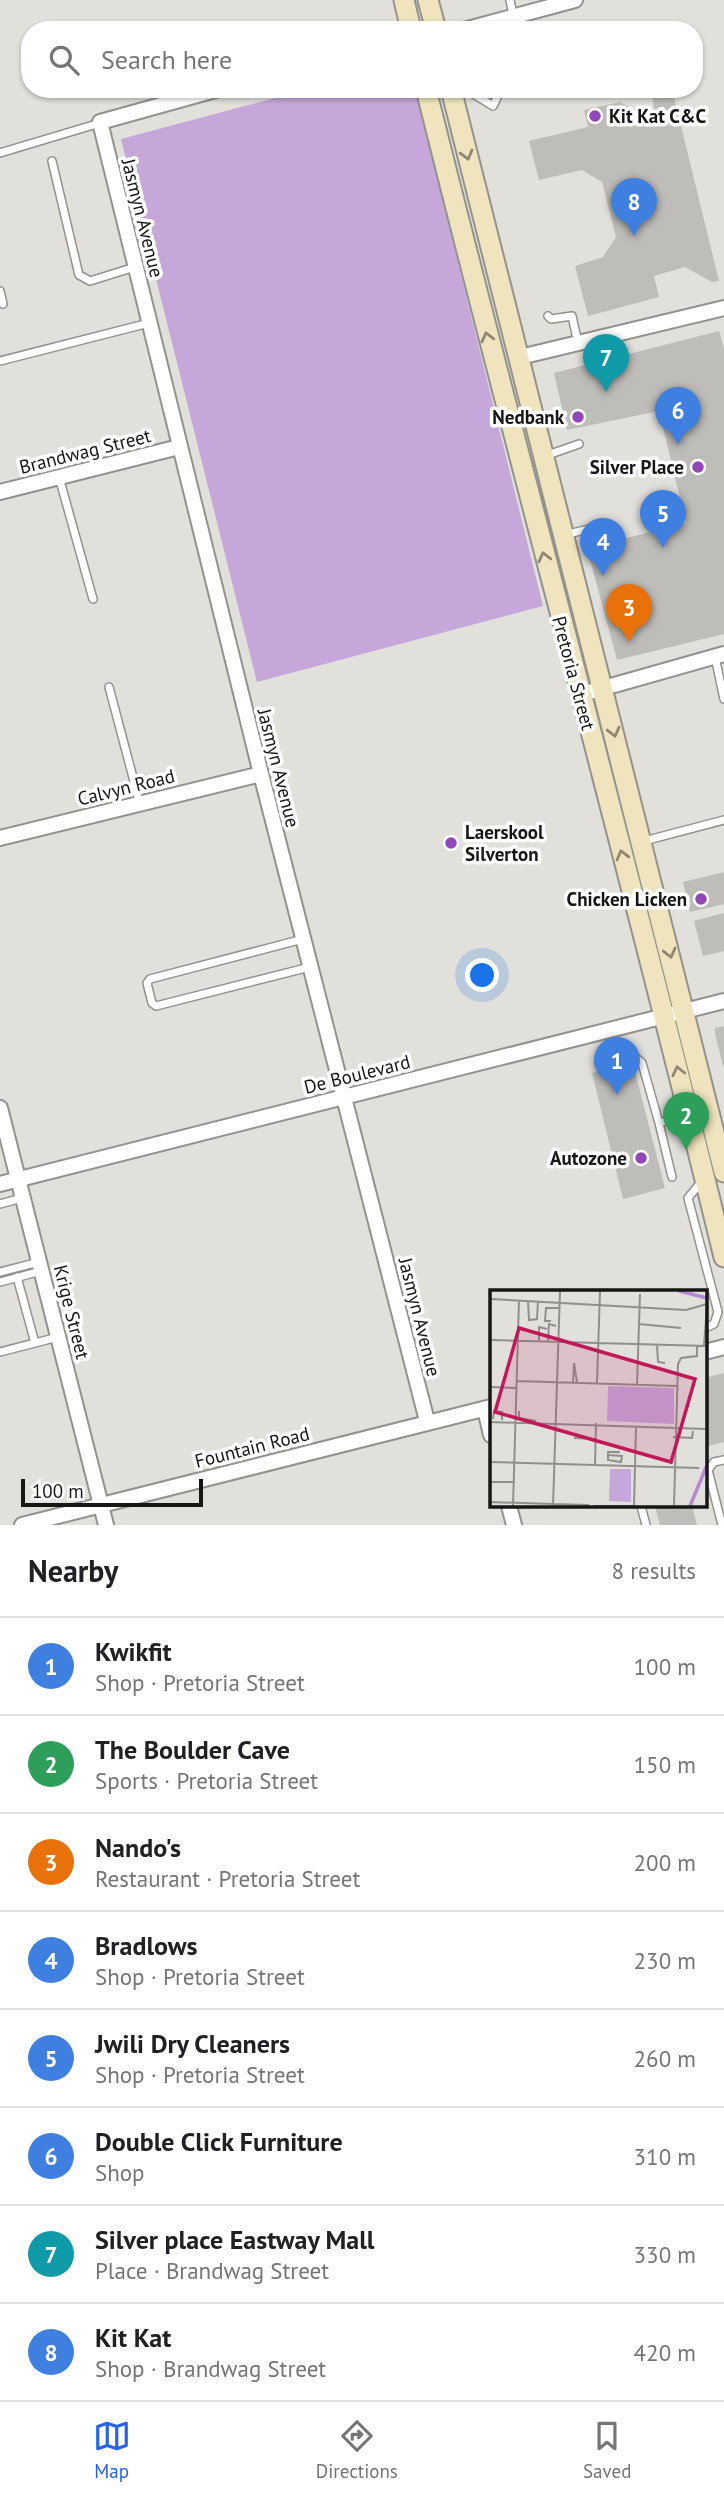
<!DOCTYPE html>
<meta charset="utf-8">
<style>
body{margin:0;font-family:"PT Sans",sans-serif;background:#f2f2f2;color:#202124}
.scale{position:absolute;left:21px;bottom:18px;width:182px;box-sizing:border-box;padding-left:7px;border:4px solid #171614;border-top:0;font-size:19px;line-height:24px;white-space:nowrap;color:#171614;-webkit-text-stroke:5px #fff;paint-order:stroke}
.you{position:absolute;left:483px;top:976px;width:24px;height:24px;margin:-18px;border:5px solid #fff;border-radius:50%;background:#1a73e8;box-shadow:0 0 0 10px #1a73e833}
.badge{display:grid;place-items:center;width:46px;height:46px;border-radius:50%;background:#2563eb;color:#fff;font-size:23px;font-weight:700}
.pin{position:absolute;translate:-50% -58px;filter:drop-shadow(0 2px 4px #0008)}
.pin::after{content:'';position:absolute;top:37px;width:24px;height:21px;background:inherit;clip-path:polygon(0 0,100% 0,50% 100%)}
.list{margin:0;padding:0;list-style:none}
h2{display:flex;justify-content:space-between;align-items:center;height:91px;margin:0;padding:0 28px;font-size:30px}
h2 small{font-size:23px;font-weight:400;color:#757577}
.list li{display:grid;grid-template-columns:46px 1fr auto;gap:21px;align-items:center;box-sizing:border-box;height:98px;padding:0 28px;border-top:2px solid #e0e0e0}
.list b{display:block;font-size:26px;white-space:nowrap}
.list p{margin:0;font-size:23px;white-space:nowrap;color:#757577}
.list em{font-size:23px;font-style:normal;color:#757577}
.icon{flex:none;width:38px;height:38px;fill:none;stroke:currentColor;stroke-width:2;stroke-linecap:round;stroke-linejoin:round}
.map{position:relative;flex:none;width:724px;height:1525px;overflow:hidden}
.search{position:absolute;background:#fff;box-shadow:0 2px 5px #0004;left:21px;right:21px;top:21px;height:77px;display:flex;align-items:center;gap:18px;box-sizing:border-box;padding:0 24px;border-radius:28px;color:#757577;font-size:26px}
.sheet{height:875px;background:#fff}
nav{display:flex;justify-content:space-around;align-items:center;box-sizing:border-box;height:98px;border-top:2px solid #e0e0e0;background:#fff;font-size:19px;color:#757577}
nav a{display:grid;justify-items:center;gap:4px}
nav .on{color:#2563eb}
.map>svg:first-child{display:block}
.green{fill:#c5a7da}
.building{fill:#bfbdb9}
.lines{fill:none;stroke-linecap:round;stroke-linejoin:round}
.lane-casing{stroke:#93928d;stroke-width:10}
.street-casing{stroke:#93928d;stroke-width:18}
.secondary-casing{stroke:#93928d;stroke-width:23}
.lane{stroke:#fff;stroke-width:7}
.street{stroke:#fff;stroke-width:14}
.secondary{stroke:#efe4bd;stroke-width:19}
.oneway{stroke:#8e8771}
.poi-dot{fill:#9047b9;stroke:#fff;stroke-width:2.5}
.labels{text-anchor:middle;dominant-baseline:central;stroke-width:7;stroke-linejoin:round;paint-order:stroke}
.poi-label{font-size:19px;font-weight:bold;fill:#171614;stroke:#fff;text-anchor:end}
.street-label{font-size:19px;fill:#171614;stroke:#fff}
.inset-river{fill:none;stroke:#b689d3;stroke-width:3.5}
.inset-road{fill:none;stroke:#908f8b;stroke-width:2}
.view{fill:#c2185b;fill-opacity:0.15;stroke:#c2185b;stroke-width:3.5}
.inset-edge{fill:none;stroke:#171614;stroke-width:3.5}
</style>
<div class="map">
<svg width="724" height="1525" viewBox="0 0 724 1525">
<rect width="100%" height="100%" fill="#e1e0db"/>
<!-- green -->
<path class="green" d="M309 89H415L543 606 257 682 121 139Z"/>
<!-- building -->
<path class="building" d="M650 89H672L719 281 712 282 685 267 654 276 659 297 588 316 575 266 603 257 616 237 602 182 582 170 539 180 529 141 588 127 584 110 620 102 644 115 655 111Z
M719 331 724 349V634L617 660 587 548 686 523 659 411 567 430 554 373Z
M724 872V904L690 912 683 882Z
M724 913V951L703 956 694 921Z
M724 1026V1066H723L715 1034V1028Z
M630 1063 634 1068 665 1188 623 1199 592 1073Z
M724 1373V1442L705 1447V1378Z
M655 1506H692L697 1525H660Z"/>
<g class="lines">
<!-- lane casing -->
<g class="lane-casing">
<path id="lane" d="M510 0 516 30
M467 90 493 106 501 89
M0 153 100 123
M52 161 79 275 90 281 135 267
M0 291 3 304
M548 316 551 319 572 316 578 343
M0 361 149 323
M545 456 579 444
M59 477 93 599
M564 535 601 526
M715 657 724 699
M109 687 140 804
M644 841 724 820
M303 939 150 979 147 983 152 1003 156 1006 310 967
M599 1062 634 1056 642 1063 659 1123 688 1115
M659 1123 672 1177
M702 1181 688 1198 718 1312 714 1324 705 1328
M0 1204 22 1198
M0 1272 39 1262
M17 1277 35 1343
M0 1282 41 1271
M0 1352 58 1337
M641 1506 646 1525
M722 1525 708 1470 714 1462 724 1460"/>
</g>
<!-- street casing -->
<g class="street-casing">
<path id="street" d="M464 30 575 0
M219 89 100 122 261 774 427 1421
M520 357 724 308
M0 492 179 447
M579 695 724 654
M0 838 261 774
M0 1108 106 1525
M0 1184 724 1001
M705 1352 724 1347
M485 1409 491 1435
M509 1506 514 1525
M22 1525 491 1407"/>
</g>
<!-- secondary casing -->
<g class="secondary-casing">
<path id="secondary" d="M404 0 411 30
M428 0 436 30
M426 89C523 479 629 866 724 1257
M451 89 724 1172"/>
</g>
<!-- lane -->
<use href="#lane" class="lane"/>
<!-- street -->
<use href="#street" class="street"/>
<!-- secondary -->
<use href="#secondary" class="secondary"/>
</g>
<!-- one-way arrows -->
<defs><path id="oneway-chevron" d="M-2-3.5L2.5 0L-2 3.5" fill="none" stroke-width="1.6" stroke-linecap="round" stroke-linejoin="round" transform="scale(1.75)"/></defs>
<g class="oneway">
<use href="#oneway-chevron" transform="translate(467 155) rotate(75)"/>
<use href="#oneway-chevron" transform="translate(487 337) rotate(-104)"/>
<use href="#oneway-chevron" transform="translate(544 557) rotate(-104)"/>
<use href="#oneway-chevron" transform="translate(614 732) rotate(76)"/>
<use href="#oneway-chevron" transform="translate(622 855) rotate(-105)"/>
<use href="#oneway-chevron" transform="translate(670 953) rotate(76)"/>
<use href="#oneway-chevron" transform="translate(678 1071) rotate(-103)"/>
</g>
<!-- markers -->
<g class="poi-dot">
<circle cx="595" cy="116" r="7"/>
<circle cx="578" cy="417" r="7"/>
<circle cx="698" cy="467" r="7"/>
<circle cx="451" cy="843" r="7"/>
<circle cx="701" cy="899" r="7"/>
<circle cx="641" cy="1158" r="7"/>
</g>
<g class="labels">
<!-- poi labels -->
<g class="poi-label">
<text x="609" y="116" text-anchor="start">Kit Kat C&amp;C</text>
<text x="564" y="417">Nedbank</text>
<text x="684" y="467">Silver Place</text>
<text x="465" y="832" text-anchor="start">Laerskool<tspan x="465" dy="22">Silverton</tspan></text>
<text x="687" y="899">Chicken Licken</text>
<text x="627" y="1158">Autozone</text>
</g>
<!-- street labels -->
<g class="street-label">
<text transform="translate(143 218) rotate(76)">Jasmyn Avenue</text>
<text transform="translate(85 451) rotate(-14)">Brandwag Street</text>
<text transform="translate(574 673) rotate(75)">Pretoria Street</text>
<text transform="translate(279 768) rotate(76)">Jasmyn Avenue</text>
<text transform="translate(126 787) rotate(-14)">Calvyn Road</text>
<text transform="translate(357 1074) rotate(-14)">De Boulevard</text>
<text transform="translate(72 1312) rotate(76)">Krige Street</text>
<text transform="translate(420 1317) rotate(76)">Jasmyn Avenue</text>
<text transform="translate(252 1447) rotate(-14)">Fountain Road</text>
</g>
</g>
<!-- overview -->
<g transform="translate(490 1290)">
<rect width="217" height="217" fill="#e1e0db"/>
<path d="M118 96 184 98V134L117 131ZM120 179H141V212L119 211Z" fill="#c5a7da"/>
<path class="inset-river" d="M189 1 217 8M200 216 217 175"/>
<path class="inset-road" d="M0 9 196 20 217 14M38 11 39 30 47 29 48 11M61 31H55L56 18H69M149 34 191 38M0 50 217 56M49 51V37L57 39M58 52 59 34 66 36M167 55 168 72 175 73M214 56 217 14M27 91 187 96M83 93 84 73 87 93M107 93 110 1M147 95 150 4M0 97 26 98M29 121V128L46 131M3 129 4 121 12 122V130M0 132 217 139M183 147 202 148 203 141M84 148 105 149M118 165 132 166 131 172 118 170V162H130M0 172 209 178M105 175 106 133M0 192H24M0 212 63 214M63 214 99 215M23 216 29 10M63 216 70 1M104 216H144M144 216 146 137M184 216 188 74 191 68 207 66V56"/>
<path class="view" d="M29 38 205 89 181 172 5 122Z"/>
<rect width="217" height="217" class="inset-edge"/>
</g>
</svg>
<div class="scale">100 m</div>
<div class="you"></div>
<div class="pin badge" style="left:617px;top:1095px;background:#3f7fe0">1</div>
<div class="pin badge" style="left:686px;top:1150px;background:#2e9e5b">2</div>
<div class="pin badge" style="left:629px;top:642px;background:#e8710a">3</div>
<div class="pin badge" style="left:603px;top:576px;background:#3f7fe0">4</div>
<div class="pin badge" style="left:663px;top:548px;background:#3f7fe0">5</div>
<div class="pin badge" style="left:678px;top:445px;background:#3f7fe0">6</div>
<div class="pin badge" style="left:606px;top:392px;background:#0f9aa8">7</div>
<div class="pin badge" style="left:634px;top:236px;background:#3f7fe0">8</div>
<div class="search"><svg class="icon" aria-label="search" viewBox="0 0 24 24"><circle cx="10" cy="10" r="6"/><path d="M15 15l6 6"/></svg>Search here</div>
</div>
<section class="sheet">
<h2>Nearby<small>8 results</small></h2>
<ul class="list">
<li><span class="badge" style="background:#3f7fe0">1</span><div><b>Kwikfit</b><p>Shop · Pretoria Street</p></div><em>100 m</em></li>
<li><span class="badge" style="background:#2e9e5b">2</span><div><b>The Boulder Cave</b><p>Sports · Pretoria Street</p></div><em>150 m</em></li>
<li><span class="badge" style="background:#e8710a">3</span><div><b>Nando's</b><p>Restaurant · Pretoria Street</p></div><em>200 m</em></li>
<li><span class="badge" style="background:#3f7fe0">4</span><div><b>Bradlows</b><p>Shop · Pretoria Street</p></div><em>230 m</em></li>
<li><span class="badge" style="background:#3f7fe0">5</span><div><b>Jwili Dry Cleaners</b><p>Shop · Pretoria Street</p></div><em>260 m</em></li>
<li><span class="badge" style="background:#3f7fe0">6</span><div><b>Double Click Furniture</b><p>Shop</p></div><em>310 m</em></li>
<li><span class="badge" style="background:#0f9aa8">7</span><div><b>Silver place Eastway Mall</b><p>Place · Brandwag Street</p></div><em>330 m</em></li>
<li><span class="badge" style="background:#3f7fe0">8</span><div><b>Kit Kat</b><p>Shop · Brandwag Street</p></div><em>420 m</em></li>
</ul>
</section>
<nav>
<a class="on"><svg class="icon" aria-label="map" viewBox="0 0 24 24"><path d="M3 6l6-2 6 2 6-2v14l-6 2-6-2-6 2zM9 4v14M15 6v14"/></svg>Map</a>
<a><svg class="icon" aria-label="directions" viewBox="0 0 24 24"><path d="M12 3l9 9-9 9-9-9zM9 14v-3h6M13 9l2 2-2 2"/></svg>Directions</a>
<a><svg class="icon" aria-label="saved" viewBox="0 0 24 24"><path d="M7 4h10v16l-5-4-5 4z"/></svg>Saved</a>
</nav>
